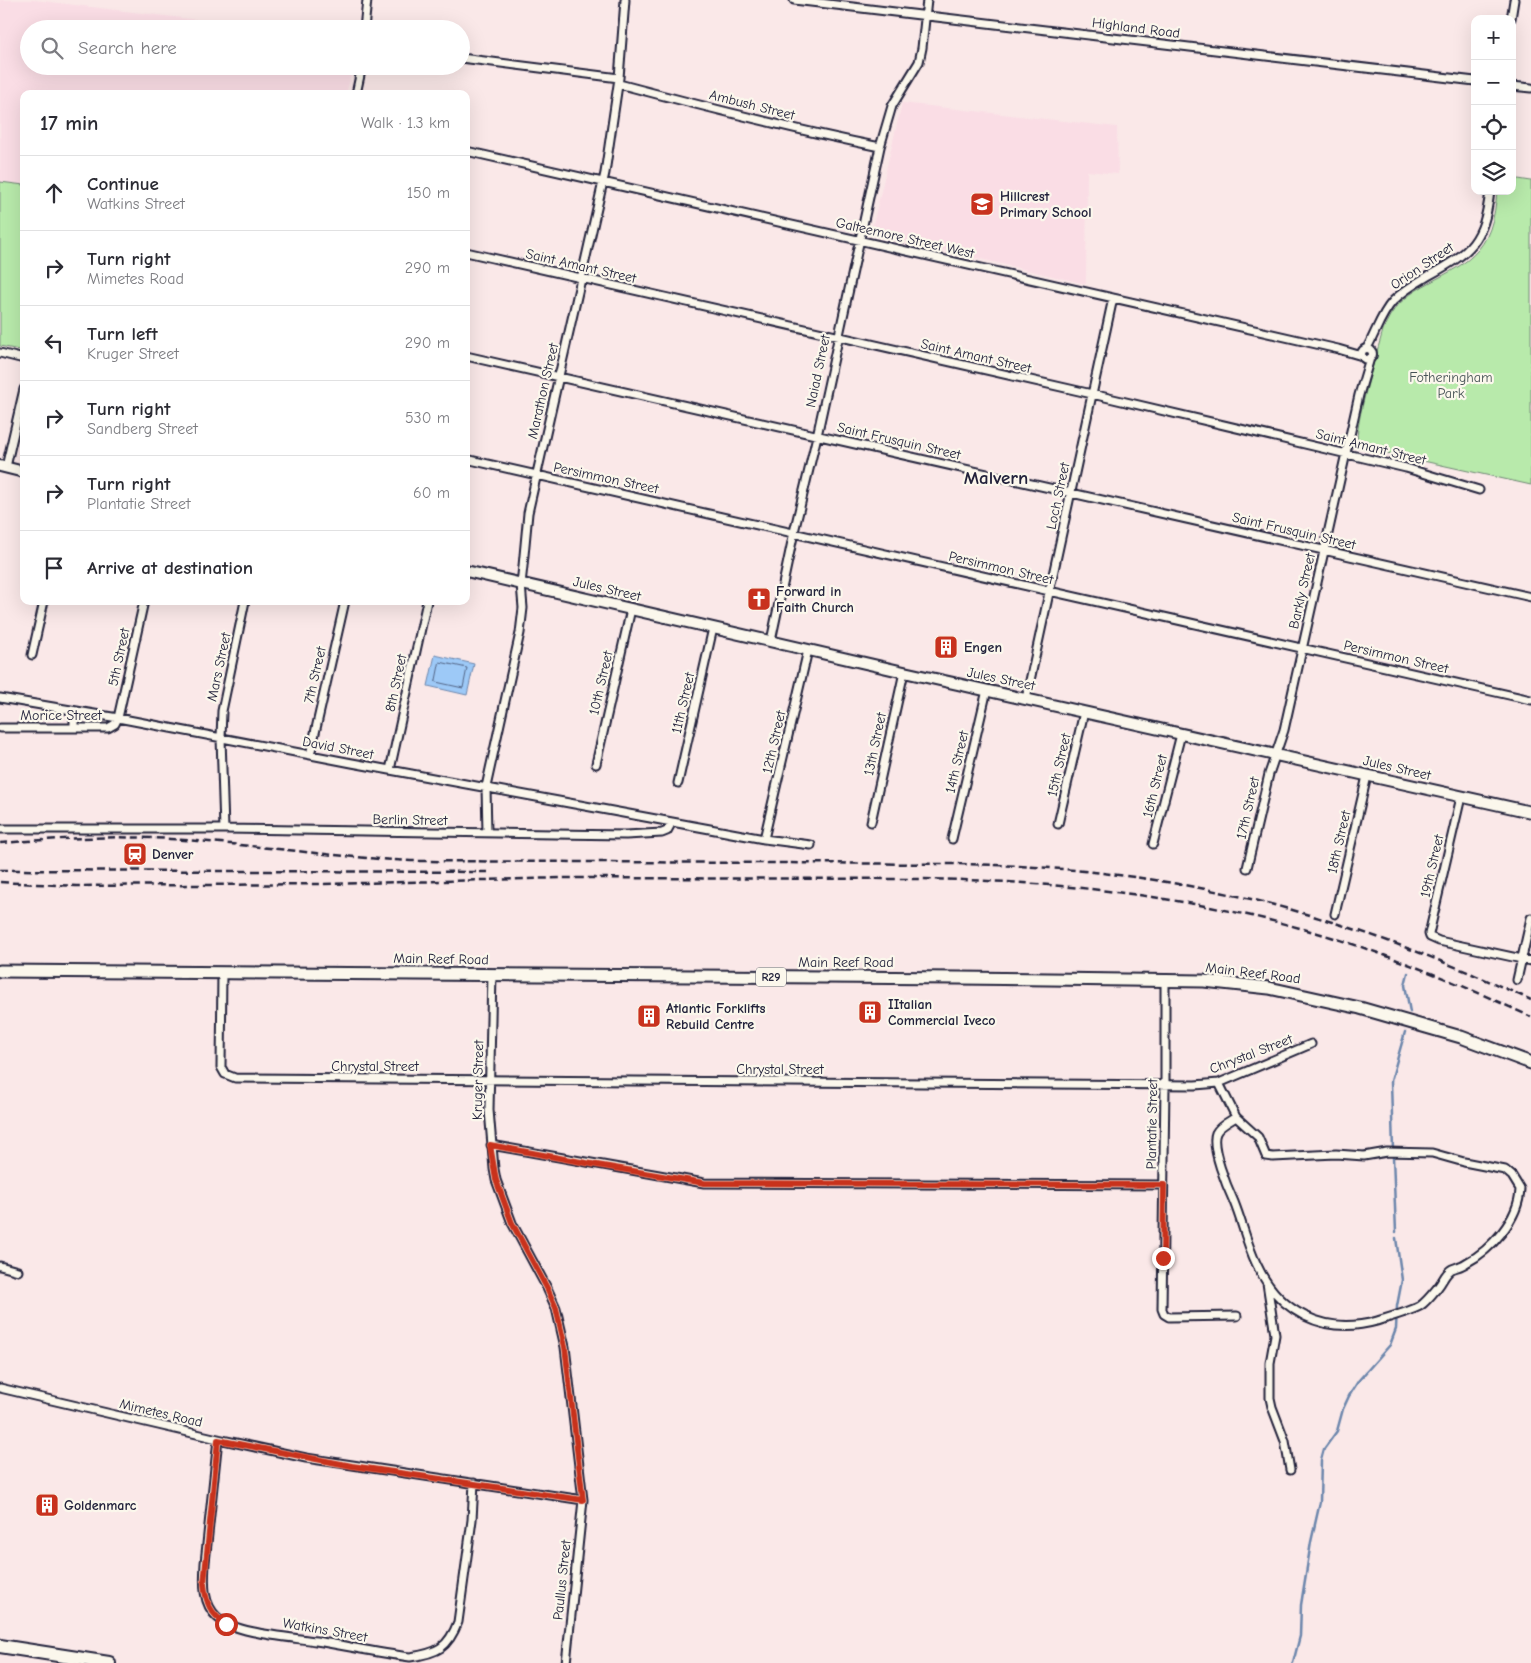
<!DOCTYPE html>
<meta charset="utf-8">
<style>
body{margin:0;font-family:"Comic Neue",sans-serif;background:#f7f7f7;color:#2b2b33}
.controls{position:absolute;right:15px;top:15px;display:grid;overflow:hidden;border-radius:10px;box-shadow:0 5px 20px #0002}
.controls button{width:45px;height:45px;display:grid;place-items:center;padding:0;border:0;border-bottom:1px solid #e1e1e2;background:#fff;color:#2b2b33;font:25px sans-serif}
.stop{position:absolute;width:15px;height:15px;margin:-11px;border:4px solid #c8321e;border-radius:50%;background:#fff}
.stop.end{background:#c8321e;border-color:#fff;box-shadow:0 1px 5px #0008}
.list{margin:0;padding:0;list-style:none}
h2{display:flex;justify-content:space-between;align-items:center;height:65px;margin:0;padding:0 20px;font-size:21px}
h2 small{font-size:16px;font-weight:400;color:#7c7c81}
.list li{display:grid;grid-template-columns:32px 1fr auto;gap:15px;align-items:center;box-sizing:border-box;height:75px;padding:0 20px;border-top:1px solid #e1e1e2}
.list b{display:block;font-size:19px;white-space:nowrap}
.list p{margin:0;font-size:16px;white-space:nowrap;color:#7c7c81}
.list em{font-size:16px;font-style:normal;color:#7c7c81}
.icon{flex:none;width:28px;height:28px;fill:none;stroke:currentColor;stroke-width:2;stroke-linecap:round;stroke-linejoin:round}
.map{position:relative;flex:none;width:1531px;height:1663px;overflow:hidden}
.search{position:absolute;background:#fff;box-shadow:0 5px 20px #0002;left:20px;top:20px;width:450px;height:55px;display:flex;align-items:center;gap:12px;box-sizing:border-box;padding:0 18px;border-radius:28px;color:#7c7c81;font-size:19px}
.panel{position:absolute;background:#fff;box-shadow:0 5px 20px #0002;left:20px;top:90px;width:450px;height:515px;border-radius:10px}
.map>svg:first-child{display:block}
.built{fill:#fadde5}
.green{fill:#b8eaab;stroke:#6d8673}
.water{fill:#9dc9f7;stroke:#6c86ac}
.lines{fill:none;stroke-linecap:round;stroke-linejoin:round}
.shore{stroke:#536586;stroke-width:1}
.stream{stroke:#6c86ac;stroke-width:2.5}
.minor-casing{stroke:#22223b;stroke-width:11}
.secondary-casing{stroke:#22223b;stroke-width:14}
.primary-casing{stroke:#22223b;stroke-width:15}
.motorway-casing{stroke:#22223b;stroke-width:16}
.minor{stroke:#fbf7ec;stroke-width:7}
.secondary{stroke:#fbf7ec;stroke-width:10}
.primary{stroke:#fbf7ec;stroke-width:11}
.motorway{stroke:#fbf7ec;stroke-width:12}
.rail{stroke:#22223b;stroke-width:2.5;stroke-dasharray:8 4;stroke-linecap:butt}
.route{stroke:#c8321e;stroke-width:6}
.labels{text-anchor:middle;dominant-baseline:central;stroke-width:4.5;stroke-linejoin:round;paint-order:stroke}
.shield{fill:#fbf7ec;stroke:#636270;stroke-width:1}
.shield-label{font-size:12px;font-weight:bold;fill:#22223b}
.street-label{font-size:14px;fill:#22223b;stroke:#fbf7ec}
.poi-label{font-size:14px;font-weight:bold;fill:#22223b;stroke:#fbf7ec;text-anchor:start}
.park-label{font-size:14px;fill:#485457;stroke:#fbf7ec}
.district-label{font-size:19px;font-weight:bold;fill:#22223b;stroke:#fbf7ec}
</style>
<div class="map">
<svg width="1531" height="1663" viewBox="0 0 1531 1663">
<rect width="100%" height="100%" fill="#fae8e8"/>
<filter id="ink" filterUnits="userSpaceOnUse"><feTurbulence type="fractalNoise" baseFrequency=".02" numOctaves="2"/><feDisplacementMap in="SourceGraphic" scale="10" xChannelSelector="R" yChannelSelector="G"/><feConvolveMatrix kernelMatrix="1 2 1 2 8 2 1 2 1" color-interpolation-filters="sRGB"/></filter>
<g filter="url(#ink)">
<!-- built -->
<path class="built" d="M0 0H34L272 29H29V66H353L346 94H24V185L10 184 0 182Z
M902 103 1117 127 1118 174 1087 171 1086 284 871 233Z"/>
<!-- green -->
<path class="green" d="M1512 178 1531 181V485L1365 448 1358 443C1353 427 1378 350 1383 330 1387 320 1392 311 1399 304 1428 275 1475 272 1490 229 1494 218 1496 204 1497 191H1512Z
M0 182 24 185V351L0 346Z"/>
<!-- water -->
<path class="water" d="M435 655 474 664 467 695 428 686Z"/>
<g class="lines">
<!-- shore -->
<path class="shore" d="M440 662 467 668 463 688 436 682Z"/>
<!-- stream -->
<path class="stream" d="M1408 973 1405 985 1410 1012
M1393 1151 1391 1081 1405 1032
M1393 1157 1396 1232
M1293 1663 1300 1636 1301 1605 1311 1542 1320 1502 1321 1460 1324 1449 1337 1431 1343 1409 1349 1396 1359 1380 1390 1345 1396 1329 1397 1306 1402 1280 1396 1238"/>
<!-- minor casing -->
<g class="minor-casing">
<path id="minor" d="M794 0 1475 81
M1511 19 1514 0
M364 29 367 0
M461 58 619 78
M619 84C705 107 792 129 880 147
M1512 86 1531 88
M356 94 362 66
M466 151 1338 349 1362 356
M466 252 1092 394 1347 454 1406 468 1479 490
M1367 348C1376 332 1381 314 1393 301 1403 291 1416 283 1428 276 1471 252 1484 242 1490 191
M1361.5 354a5.5 5.5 0 1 1 11 0a5.5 5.5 0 1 1-11 0Z
M0 353 24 359
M466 356 1531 597
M466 459 1531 700
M6 467 24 389
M771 641 794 532 817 436 880 147 892 106 919 62 922 48 927 0
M32 655 44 601
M0 698 118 718 352 763 672 822
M1026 699 1113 298
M74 711V728
M0 728H108L115 724 118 718 144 601
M310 755 345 601
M596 764 631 609
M390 770 427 601
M678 783 713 628
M1461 797 1429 934 1430 937 1439 941 1531 961
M871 822 904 672
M1058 824 1084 712
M0 829H224L626 835 662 833 667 831 672 822 764 839 811 845
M224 829 221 738 222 711 245 601
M487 833 486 787 520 633 523 608 521 584 523 566 528 513 605 173 619 78 625 0
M764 839 808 650
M952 839 987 690
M1153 844 1181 734
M1247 868 1269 774 1284 730 1359 395 1370 358
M1335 914 1367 776
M222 972 221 1067 225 1074 235 1078 1195 1085 1219 1083 1311 1044
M492 974 489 1110 494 1169 496 1180 512 1223 547 1288 556 1308 565 1347 583 1500 566 1663
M1165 979V1086L1162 1309 1164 1314 1169 1317 1237 1316
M1517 980 1531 918
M1219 1083 1236 1117 1258 1137 1266 1156 1273 1157 1336 1154 1364 1156 1387 1152 1432 1153 1464 1162 1505 1170 1512 1176 1520 1189C1519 1219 1491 1250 1466 1263 1462 1266 1457 1267 1452 1269 1445 1273 1443 1281 1438 1287 1433 1293 1427 1301 1420 1306 1411 1311 1387 1318 1377 1321 1324 1336 1278 1312 1256 1263 1247 1244 1242 1222 1234 1202 1228 1189 1210 1147 1216 1133 1219 1126 1230 1121 1236 1117
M491 1145 704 1183 1163 1185
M0 1266 18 1271
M1267 1283 1275 1335 1270 1363V1398L1272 1407 1285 1441 1290 1470
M0 1388 218 1439 306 1458 583 1500
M218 1439 205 1563C204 1582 202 1603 217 1617 235 1634 290 1637 316 1641 347 1646 378 1653 410 1657 438 1653 448 1648 458 1622L472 1520 474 1483"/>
</g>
<!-- secondary casing -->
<g class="secondary-casing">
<path id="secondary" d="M0 466 24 472
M466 571 904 672 1531 812"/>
</g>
<!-- primary casing -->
<g class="primary-casing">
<path id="primary" d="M0 971 960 978 1204 981 1269 988 1360 1008 1461 1037 1531 1063"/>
</g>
<!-- motorway casing -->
<g class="motorway-casing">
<path id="motorway" d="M0 1646 109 1663"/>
</g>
<!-- minor -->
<use href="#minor" class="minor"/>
<!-- secondary -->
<use href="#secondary" class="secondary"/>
<!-- primary -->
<use href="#primary" class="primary"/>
<!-- motorway -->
<use href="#motorway" class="motorway"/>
<!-- rail -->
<path class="rail" d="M0 843C57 839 113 835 170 839 251 844 331 857 411 861L955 864C1055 865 1157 876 1255 900 1350 924 1442 959 1531 1000
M0 870 490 872
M0 882 76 886 324 884 564 878 924 879C1061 881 1199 897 1331 937 1400 959 1466 986 1531 1017"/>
</g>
</g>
<g class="lines" filter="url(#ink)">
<!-- route -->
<path class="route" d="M226 1624C210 1613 206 1603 204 1584L218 1440 352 1466 583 1500 565 1347 556 1308 547 1288 512 1223 496 1180 490 1145 597 1165 704 1183 1164 1185 1163 1258"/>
</g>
<!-- icons -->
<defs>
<g id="school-square" transform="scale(1.25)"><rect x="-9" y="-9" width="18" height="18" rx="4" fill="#c8321e" stroke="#fbf7ec"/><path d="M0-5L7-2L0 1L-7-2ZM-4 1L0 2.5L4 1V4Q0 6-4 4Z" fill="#fff"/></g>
<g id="church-square" transform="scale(1.25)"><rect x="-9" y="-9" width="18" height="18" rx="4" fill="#c8321e" stroke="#fbf7ec"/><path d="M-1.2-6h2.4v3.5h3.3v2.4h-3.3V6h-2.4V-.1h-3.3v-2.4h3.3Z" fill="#fff"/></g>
<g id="building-square" transform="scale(1.25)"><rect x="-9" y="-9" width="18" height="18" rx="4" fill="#c8321e" stroke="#fbf7ec"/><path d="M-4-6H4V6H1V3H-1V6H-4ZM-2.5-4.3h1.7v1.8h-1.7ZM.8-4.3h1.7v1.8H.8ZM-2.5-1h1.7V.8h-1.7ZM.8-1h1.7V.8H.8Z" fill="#fff"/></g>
<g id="station-square" transform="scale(1.25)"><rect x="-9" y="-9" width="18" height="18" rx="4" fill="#c8321e" stroke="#fbf7ec"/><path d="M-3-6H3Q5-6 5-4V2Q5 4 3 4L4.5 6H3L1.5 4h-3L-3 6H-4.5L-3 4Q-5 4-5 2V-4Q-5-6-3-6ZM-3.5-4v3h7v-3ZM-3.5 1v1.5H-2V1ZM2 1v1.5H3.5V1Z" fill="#fff"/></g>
</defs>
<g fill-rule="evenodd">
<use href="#school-square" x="982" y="204"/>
<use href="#church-square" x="759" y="599"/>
<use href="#building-square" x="946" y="647"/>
<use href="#station-square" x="135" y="854"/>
<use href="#building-square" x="870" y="1012"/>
<use href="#building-square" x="649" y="1016"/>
<use href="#building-square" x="47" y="1505"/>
</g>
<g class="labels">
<!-- shield labels -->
<rect class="shield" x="756" y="967.5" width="30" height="19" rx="4"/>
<g class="shield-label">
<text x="771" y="977">R29</text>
</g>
<!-- street labels -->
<g class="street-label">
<text transform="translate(1136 28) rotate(7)">Highland Road</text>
<text transform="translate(752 105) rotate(14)">Ambush Street</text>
<text transform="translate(905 238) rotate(13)">Galteemore Street West</text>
<text transform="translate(581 266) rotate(13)">Saint Amant Street</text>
<text transform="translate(1422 266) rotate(-34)">Orion Street</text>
<text transform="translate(976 356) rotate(13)">Saint Amant Street</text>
<text transform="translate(818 371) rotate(-78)">Naiad Street</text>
<text transform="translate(543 391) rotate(-77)">Marathon Street</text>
<text transform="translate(899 441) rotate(13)">Saint Frusquin Street</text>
<text transform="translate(1371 447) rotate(14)">Saint Amant Street</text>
<text transform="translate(606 478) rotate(12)">Persimmon Street</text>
<text transform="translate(1058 496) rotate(-78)">Loch Street</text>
<text transform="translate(1294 531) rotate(13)">Saint Frusquin Street</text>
<text transform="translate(1001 568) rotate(13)">Persimmon Street</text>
<text transform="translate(607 589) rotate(13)">Jules Street</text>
<text transform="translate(1302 591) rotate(-77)">Barkly Street</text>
<text transform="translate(119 657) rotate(-78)">5th Street</text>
<text transform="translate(1396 657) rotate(13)">Persimmon Street</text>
<text transform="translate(219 667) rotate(-78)">Mars Street</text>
<text transform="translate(315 675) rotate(-77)">7th Street</text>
<text transform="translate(1001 679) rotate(12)">Jules Street</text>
<text transform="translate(396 683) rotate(-78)">8th Street</text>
<text transform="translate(601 683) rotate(-77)">10th Street</text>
<text transform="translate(683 703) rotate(-77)">11th Street</text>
<text x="61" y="715">Morice Street</text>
<text transform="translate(774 742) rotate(-77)">12th Street</text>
<text transform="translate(875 744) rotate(-78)">13th Street</text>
<text transform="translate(338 748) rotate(11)">David Street</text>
<text transform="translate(957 762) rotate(-77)">14th Street</text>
<text transform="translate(1059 765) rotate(-77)">15th Street</text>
<text transform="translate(1397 768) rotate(13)">Jules Street</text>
<text transform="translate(1155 786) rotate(-76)">16th Street</text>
<text transform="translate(1248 808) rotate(-77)">17th Street</text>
<text transform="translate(410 820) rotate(1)">Berlin Street</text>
<text transform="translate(1339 842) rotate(-77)">18th Street</text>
<text transform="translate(1432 866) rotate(-77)">19th Street</text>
<text transform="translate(441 959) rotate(1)">Main Reef Road</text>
<text x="846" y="962">Main Reef Road</text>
<text transform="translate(1253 973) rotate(7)">Main Reef Road</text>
<text transform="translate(1251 1054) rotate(-21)">Chrystal Street</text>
<text x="375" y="1066">Chrystal Street</text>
<text x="780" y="1069">Chrystal Street</text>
<text transform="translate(478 1080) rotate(-89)">Kruger Street</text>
<text transform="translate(1152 1124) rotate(-89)">Plantatie Street</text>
<text transform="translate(161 1413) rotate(13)">Mimetes Road</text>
<text transform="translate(562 1580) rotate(-84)">Paullus Street</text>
<text transform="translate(325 1630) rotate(10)">Watkins Street</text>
</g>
<!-- poi labels -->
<g class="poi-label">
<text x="1000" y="196">Hillcrest<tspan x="1000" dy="16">Primary School</tspan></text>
<text x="776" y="591">Forward in<tspan x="776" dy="16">Faith Church</tspan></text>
<text x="964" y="647">Engen</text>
<text x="152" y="854">Denver</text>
<text x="888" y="1004">IItalian<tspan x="888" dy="16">Commercial Iveco</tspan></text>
<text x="666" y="1008">Atlantic Forklifts<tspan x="666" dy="16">Rebuild Centre</tspan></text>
<text x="64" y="1505">Goldenmarc</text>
</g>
<!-- park labels -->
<g class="park-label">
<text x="1451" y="377">Fotheringham<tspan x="1451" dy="16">Park</tspan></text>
</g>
<!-- district labels -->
<g class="district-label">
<text x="996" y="478">Malvern</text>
</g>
</g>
</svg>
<div class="controls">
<button>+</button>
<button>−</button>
<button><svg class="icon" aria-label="locate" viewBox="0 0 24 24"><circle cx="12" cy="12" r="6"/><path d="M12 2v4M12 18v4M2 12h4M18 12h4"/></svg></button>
<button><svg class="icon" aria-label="layers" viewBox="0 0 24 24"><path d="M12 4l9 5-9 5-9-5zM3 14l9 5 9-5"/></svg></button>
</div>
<div class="stop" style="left:226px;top:1624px"></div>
<div class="stop end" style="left:1163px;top:1258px"></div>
<div class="search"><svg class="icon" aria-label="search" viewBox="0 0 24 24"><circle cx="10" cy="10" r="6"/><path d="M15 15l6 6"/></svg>Search here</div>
<section class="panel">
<h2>17 min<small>Walk · 1.3 km</small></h2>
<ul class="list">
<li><svg class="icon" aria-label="ahead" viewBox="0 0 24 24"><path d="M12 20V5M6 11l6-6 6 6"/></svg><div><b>Continue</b><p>Watkins Street</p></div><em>150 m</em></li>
<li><svg class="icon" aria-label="right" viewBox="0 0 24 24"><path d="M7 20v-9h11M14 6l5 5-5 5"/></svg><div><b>Turn right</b><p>Mimetes Road</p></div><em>290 m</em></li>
<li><svg class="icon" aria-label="left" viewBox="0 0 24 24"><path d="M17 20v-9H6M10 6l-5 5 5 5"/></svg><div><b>Turn left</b><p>Kruger Street</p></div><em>290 m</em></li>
<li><svg class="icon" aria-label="right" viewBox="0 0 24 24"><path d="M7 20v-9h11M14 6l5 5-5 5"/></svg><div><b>Turn right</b><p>Sandberg Street</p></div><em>530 m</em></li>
<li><svg class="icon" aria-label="right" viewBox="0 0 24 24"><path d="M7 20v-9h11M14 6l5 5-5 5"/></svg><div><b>Turn right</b><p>Plantatie Street</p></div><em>60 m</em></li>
<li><svg class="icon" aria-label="arrive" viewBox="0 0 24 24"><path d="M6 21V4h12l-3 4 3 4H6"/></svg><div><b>Arrive at destination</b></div></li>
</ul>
</section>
</div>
